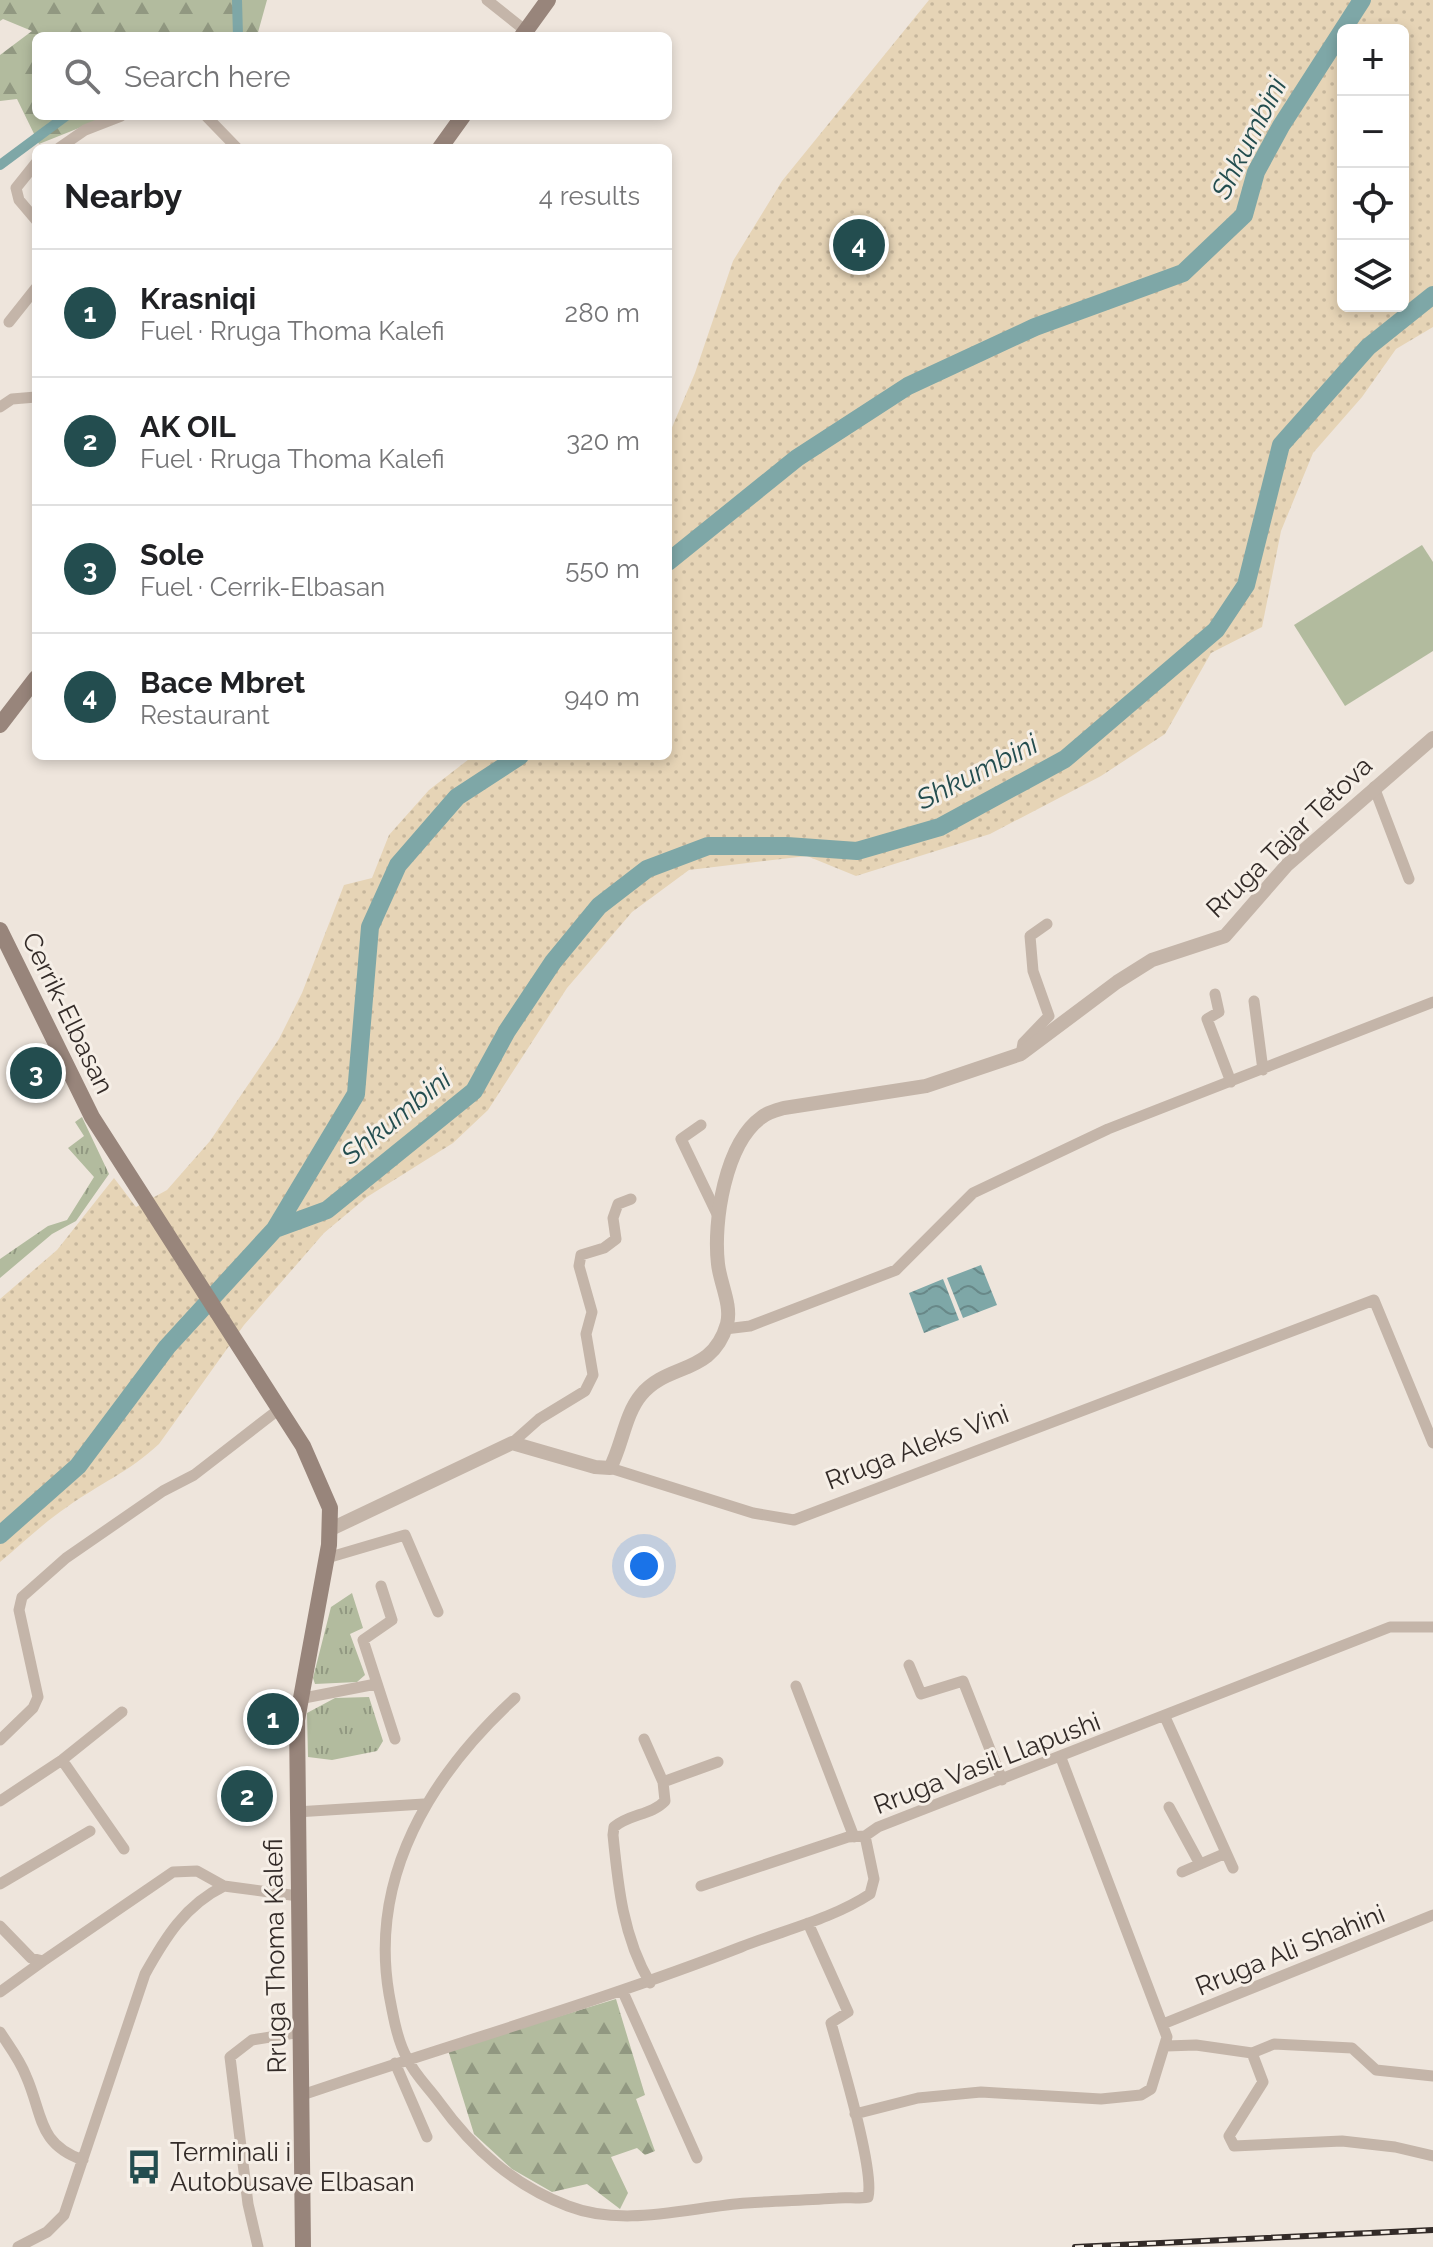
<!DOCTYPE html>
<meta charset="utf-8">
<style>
body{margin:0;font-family:Raleway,sans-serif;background:#f2f2f2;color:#202124}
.controls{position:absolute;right:24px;top:24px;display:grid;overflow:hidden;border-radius:12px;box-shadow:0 4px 12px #0003}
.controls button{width:72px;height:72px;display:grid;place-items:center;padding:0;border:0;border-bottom:2px solid #e0e0e0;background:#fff;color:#202124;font:40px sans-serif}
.you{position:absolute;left:644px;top:1566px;width:28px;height:28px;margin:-20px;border:6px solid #fff;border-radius:50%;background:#1a73e8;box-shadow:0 0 0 12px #1a73e833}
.badge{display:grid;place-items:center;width:52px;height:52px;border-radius:50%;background:#234d4f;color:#fff;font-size:26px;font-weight:700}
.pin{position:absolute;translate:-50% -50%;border:4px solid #fff;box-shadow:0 2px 8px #0006}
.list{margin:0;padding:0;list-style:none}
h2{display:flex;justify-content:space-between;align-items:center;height:104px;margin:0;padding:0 32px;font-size:34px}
h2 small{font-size:26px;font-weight:400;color:#757577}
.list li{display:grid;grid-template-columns:52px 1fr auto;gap:24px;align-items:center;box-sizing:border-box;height:128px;padding:0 32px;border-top:2px solid #e0e0e0}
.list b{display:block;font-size:30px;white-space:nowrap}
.list p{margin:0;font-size:26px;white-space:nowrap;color:#757577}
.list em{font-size:26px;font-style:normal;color:#757577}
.icon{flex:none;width:44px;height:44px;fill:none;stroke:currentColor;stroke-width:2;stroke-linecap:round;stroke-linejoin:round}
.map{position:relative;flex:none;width:1433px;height:2247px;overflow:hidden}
.search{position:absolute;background:#fff;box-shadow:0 4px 12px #0003;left:32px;top:32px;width:640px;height:88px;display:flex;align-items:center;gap:20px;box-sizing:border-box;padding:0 28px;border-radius:12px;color:#757577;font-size:30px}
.panel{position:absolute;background:#fff;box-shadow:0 4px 12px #0003;left:32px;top:144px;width:640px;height:616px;border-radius:12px}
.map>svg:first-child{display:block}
.grass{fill:url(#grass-tufts)}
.forest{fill:url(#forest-firs)}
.sand{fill:url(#sand-dots);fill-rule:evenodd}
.pitch{fill:#b2bb9e}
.water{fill:url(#water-waves)}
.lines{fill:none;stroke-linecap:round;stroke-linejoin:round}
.canal{stroke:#7ea7a7;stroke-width:10}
.river{stroke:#7ea7a7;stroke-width:18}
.minor{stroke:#c4b5a9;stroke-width:11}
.tertiary{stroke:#c4b5a9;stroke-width:14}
.secondary{stroke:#98857b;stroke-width:16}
.rail-casing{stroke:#332b28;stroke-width:6}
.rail{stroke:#f6efe7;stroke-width:3;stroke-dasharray:9;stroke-linecap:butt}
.labels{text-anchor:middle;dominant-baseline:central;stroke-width:6;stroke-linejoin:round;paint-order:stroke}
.street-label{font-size:26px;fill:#332b28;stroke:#f6efe7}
.poi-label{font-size:26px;fill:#332b28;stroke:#f6efe7;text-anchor:start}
.water-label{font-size:28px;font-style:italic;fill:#234d4f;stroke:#f6efe7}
</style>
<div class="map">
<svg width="1433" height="2247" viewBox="0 0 1433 2247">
<defs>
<pattern id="grass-tufts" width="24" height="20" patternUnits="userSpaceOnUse" patternTransform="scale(2)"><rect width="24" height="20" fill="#b2bb9e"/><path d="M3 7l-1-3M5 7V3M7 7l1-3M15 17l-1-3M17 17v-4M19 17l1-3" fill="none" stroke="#919881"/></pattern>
<pattern id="forest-firs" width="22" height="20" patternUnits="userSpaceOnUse" patternTransform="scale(2)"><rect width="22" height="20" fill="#b2bb9e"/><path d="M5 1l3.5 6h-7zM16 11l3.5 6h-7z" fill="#919881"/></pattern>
<pattern id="sand-dots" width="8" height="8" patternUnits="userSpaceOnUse" patternTransform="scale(2)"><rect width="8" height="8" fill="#e6d4b6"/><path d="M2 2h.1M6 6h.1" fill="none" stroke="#c6b69c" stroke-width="1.8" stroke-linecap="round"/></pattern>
<pattern id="water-waves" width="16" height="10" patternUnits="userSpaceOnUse" patternTransform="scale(2)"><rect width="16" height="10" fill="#7ea7a7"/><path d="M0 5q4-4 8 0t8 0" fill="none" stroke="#688888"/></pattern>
</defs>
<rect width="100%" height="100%" fill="#eee5dc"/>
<!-- grass -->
<path class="grass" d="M82 1117 109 1174 76 1221 52 1234 0 1278V1259L48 1226 67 1220 94 1177 68 1148 84 1136 75 1122Z
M352 1593 363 1628 350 1634 365 1675 357 1682 315 1684 313 1678 331 1607Z
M369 1697 383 1741 377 1751 332 1760 308 1757 307 1713 335 1698Z"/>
<!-- forest -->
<path class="forest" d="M0 0H267L257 36H36V116H109L39 144 17 99 0 101V55L32 31 3 19 0 21Z
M616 1999 645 2095 636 2099 655 2151 645 2155 637 2148 611 2157 628 2193 620 2209 587 2184 552 2192 512 2169 474 2134 448 2050Z"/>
<!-- sand -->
<path class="sand" d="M929 0H1433V327L1396 349 1362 397 1313 453 1281 531 1262 627 1211 653 1165 734 1101 776 990 834 856 876 807 856 689 870 632 912 567 988 488 1110 453 1143 367 1197 324 1233 244 1325 159 1444C129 1472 99 1484 67 1507 43 1523 22 1544 0 1562V1299L57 1250 114 1178 136 1207 167 1190 210 1141 279 1039 302 993 344 885 372 878 389 835 429 790 473 756H668V437L695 373 733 261 782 181ZM1343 30H1403V306H1343Z"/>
<!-- pitch -->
<path class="pitch" d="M1422 545 1433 562V651L1345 706 1294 625Z"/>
<!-- water -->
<path class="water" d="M981 1265 997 1305 963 1318 947 1278Z
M943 1279 959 1320 924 1333 909 1293Z"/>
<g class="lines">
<!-- canal -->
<path class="canal" d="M237 0 238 36
M0 165 66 116"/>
<!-- river -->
<path class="river" d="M668 562 797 458 908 386 1035 327 1183 273 1244 215 1256 172 1281 126 1362 0
M275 1229 327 1210 474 1091 507 1031 553 962 599 906 647 869 708 846H787L857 851 940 827 1065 759 1216 630 1246 585 1281 445 1368 347 1433 295
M0 1535 78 1466 167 1347 275 1229 356 1094 370 927 398 865 457 797 520 756"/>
<!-- minor -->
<path class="minor" d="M487 0 526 31
M206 116 237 148
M59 148 85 130 121 116
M36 163 16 188 19 200 36 220
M9 322 36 288
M0 407 12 399 36 397
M1374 787 1409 879
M1215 994 1219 1012 1207 1019 1231 1082
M1254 1001 1263 1070
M1021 1054 1023 1043 1049 1016 1033 971 1030 936 1047 924
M701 1125 681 1139 717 1214
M725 1329 750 1326 896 1270 973 1193 1108 1129 1433 1002
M512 1443 539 1419 585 1391 593 1375 586 1334 592 1312 579 1266 581 1255 604 1248 616 1239 613 1218 618 1204 631 1199
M610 1468 753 1513 794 1520 1374 1300 1433 1443
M327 1558 405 1535 438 1612
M381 1586 392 1620 363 1640 395 1739
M909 1665 921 1694 963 1681 1002 1780
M796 1686 854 1837
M515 1698C431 1775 369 1876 389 1994 393 2015 397 2040 407 2058 414 2074 429 2088 439 2102 473 2149 513 2185 568 2206 625 2228 689 2207 747 2203 778 2201 808 2200 838 2198 848 2197 858 2199 868 2197 875 2170 840 2056 831 2023L848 2012 808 1923
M299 1699 376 1684
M1165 1717 1233 1868
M644 1739 663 1782 665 1801C652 1815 629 1814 614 1827L613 1835C618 1886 623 1937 650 1983
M0 1740 33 1708 38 1697 19 1610 22 1597 66 1558 163 1491 194 1475 278 1410
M62 1760 124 1849
M663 1782 718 1762
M0 1801 62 1760 122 1712
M1169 1807 1200 1864
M296 1812 424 1804
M1182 1872 1226 1853
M0 1884 90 1831
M701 1886 848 1837 865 1836
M0 1926 31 1958 43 1961 173 1872 197 1871 224 1886
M0 1992 43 1961
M623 1992 697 2158
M1163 2024 1433 1915
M0 2032C9 2046 20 2060 26 2076 43 2114 37 2144 83 2160
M1166 2046 1196 2045 1252 2053 1263 2082 1229 2136 1234 2146 1342 2141 1395 2147 1433 2156
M1252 2053 1274 2044 1352 2048 1376 2070 1433 2076
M395 2063 427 2137
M302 2095C448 2045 597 2003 741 1947 784 1930 832 1919 870 1894L874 1879 865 1836 878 1827 1390 1627H1433
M855 2114 918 2098 981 2092 1101 2099 1141 2095 1151 2089 1167 2037 1061 1758
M18 2247 47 2232 64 2215 145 1974C165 1938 185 1905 224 1886L298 1896
M258 2247 248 2204 230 2057 252 2040 301 2032"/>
<!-- tertiary -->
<path class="tertiary" d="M331 1529 512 1443 595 1467 610 1468C622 1446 625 1414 641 1395 668 1362 712 1376 727 1324 732 1305 720 1283 718 1264 713 1222 725 1143 762 1117 768 1112 777 1110 784 1108L926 1086 1021 1054 1117 982 1152 960 1225 936 1287 865 1433 738"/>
<!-- secondary -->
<path class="secondary" d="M522 36 548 0
M440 148 463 116
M0 725 36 678
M0 930 92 1117 303 1446 330 1508 329 1545 297 1720 303 2247"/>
<!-- rail casing -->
<g class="rail-casing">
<path id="rail" d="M1075 2247 1433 2230"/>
</g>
<!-- rail -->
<use href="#rail" class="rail"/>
</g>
<!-- icons -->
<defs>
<g id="bus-bare" transform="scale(2.76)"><path d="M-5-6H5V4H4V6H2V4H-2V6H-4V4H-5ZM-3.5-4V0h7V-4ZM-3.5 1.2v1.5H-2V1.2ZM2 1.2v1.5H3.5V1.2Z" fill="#234d4f" stroke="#f6efe7" stroke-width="2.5" paint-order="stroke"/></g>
</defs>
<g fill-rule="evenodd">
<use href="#bus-bare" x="144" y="2167"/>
</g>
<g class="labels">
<!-- street labels -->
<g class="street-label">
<text transform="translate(1289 837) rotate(-44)">Rruga Tajar Tetova</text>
<text transform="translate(68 1013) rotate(64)">Cerrik-Elbasan</text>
<text transform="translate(917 1447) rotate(-21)">Rruga Aleks Vini</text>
<text transform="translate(987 1763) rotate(-21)">Rruga Vasil Llapushi</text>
<text transform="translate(1290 1950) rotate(-22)">Rruga Ali Shahini</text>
<text transform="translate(275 1956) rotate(-91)">Rruga Thoma Kalefi</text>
</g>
<!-- poi labels -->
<g class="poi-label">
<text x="170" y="2152">Terminali i<tspan x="170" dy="30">Autobusave Elbasan</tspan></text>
</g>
<!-- water labels -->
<g class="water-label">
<text transform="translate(1249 138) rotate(-63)">Shkumbini</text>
<text transform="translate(977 772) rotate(-27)">Shkumbini</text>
<text transform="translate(396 1117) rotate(-39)">Shkumbini</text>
</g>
</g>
</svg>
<div class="controls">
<button>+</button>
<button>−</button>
<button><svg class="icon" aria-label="locate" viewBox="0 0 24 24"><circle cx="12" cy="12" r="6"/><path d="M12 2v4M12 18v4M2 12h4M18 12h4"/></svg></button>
<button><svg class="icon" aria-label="layers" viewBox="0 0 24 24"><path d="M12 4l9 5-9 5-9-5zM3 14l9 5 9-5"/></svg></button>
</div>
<div class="you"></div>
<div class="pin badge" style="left:273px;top:1719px">1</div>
<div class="pin badge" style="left:247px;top:1796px">2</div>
<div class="pin badge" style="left:36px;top:1073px">3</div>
<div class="pin badge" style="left:859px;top:245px">4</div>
<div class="search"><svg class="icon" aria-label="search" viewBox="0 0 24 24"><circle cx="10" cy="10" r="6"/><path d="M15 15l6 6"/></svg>Search here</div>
<section class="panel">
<h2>Nearby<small>4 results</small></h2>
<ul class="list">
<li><span class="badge">1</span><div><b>Krasniqi</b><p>Fuel · Rruga Thoma Kalefi</p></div><em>280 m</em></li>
<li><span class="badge">2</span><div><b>AK OIL</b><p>Fuel · Rruga Thoma Kalefi</p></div><em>320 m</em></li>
<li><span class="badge">3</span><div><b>Sole</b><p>Fuel · Cerrik-Elbasan</p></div><em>550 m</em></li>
<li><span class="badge">4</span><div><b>Bace Mbret</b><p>Restaurant</p></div><em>940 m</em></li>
</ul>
</section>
</div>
